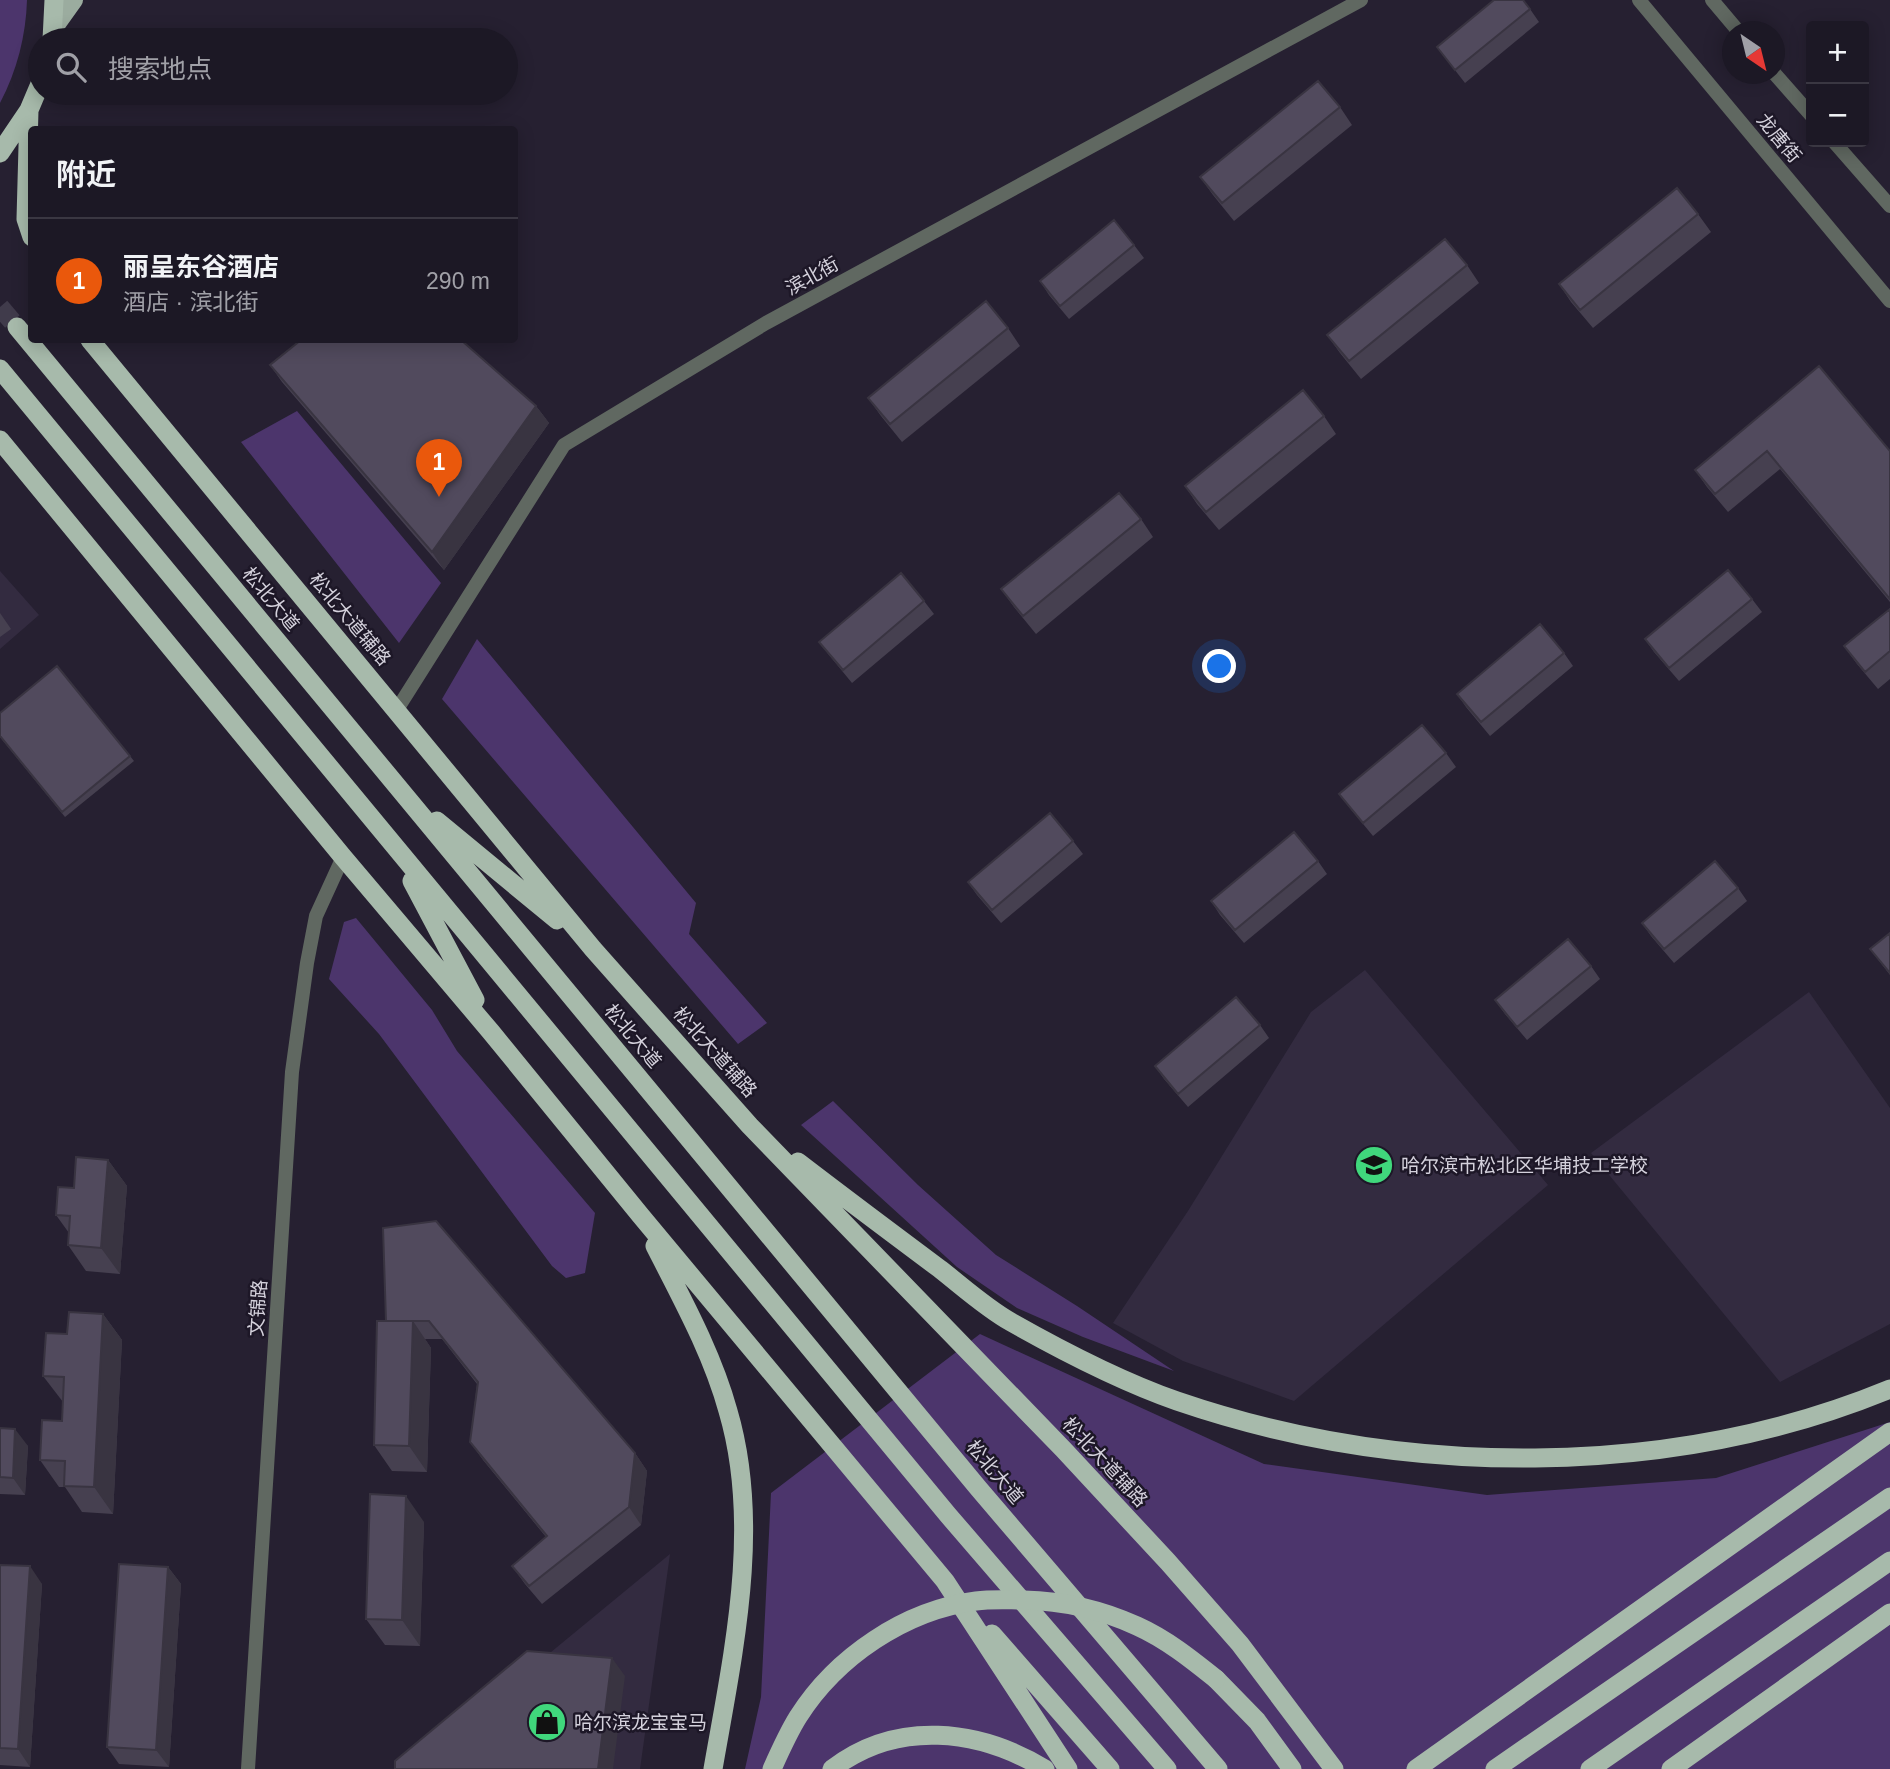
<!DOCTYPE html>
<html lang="zh">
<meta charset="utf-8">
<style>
body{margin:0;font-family:Arial,"Noto Sans SC",sans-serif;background:#292532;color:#f1f3f6}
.controls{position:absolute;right:21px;top:21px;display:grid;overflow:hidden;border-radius:7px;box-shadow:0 4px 18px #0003}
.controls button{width:63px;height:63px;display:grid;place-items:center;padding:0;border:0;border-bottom:2px solid #3a3742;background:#1c1825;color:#f1f3f6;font:35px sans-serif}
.compass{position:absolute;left:1722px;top:21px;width:63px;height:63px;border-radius:50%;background:#1c1825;box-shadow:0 4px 18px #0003;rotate:145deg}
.you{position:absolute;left:1220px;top:667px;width:24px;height:24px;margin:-18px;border:5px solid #fff;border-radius:50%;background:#1a73e8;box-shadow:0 0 0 10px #1a73e833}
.badge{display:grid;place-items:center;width:46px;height:46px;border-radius:50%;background:#ea580c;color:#fff;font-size:23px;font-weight:700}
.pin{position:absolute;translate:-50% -58px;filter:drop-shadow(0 2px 4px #0008)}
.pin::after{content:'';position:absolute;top:37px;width:24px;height:21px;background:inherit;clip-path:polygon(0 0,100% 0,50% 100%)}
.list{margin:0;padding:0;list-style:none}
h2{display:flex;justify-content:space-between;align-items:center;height:91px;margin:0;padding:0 28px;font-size:30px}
h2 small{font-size:23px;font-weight:400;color:#a0a0a7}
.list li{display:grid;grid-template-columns:46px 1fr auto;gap:21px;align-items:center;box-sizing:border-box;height:126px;padding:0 28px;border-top:2px solid #3a3742}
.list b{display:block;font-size:26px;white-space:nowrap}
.list p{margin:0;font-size:23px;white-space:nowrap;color:#a0a0a7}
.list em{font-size:23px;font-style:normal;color:#a0a0a7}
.icon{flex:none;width:38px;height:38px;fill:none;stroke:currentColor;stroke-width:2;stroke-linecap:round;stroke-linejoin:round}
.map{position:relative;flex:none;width:1890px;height:1769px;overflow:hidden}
.search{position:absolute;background:#1c1825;box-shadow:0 4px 18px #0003;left:28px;top:28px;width:490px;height:77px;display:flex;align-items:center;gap:18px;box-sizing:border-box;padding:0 24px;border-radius:38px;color:#a0a0a7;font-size:26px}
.panel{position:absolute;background:#1c1825;box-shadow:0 4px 18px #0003;left:28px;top:126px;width:490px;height:217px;border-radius:7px}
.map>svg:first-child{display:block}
.built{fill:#332b40}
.green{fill:#4c356c}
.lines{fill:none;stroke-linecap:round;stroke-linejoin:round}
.trunk-tunnel{stroke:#403b4b;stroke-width:19;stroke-dasharray:19 10;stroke-linecap:butt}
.tertiary{stroke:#606861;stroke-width:14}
.primary{stroke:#9bac9f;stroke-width:18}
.trunk{stroke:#a7baab;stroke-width:19}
.trunk-bridge{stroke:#a7baab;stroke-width:19}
.wall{fill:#464050}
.shaded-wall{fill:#393441}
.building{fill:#514a5d;stroke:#393441;stroke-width:2}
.labels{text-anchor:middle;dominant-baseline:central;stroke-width:5;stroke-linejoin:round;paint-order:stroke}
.street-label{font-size:19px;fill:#d4d1dc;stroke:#1d1727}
.poi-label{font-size:19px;fill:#d4d1dc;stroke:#1d1727;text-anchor:start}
</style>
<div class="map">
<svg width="1890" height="1769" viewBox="0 0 1890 1769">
<rect width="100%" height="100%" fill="#262031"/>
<!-- built -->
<path class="built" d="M0 571 39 615 0 649Z
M1365 970 1548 1185 1294 1401 1183 1361 1113 1323 1188 1211 1311 1012Z
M1809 992 1890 1108V1324L1780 1382 1591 1153Z
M670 1554 640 1769H409Z"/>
<!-- green -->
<path class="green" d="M0 0H27C26 35 17 71 0 103Z
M297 411 441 583 399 643 241 442Z
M477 639 696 903 689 934 767 1023 738 1044 442 699Z
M356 918 432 1010 457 1051 595 1213 585 1273 566 1278 552 1266 379 1034 329 979 344 922Z
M833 1101 918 1185 996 1255 1077 1306 1174 1371 1083 1337 1017 1308 957 1267 801 1125Z
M980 1334 1264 1464 1487 1495 1716 1478 1890 1422V1769H745L761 1697 771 1493Z"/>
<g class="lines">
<!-- trunk-tunnel -->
<path class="trunk-tunnel" d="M0 307 17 327"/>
<!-- tertiary -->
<path class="tertiary" d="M1639 0 1890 301
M1712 0 1739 32
M1774 73 1811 115
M1834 142 1890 206
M396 711 564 445 766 323 1361 0
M248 1769 292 1072 307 963 316 916 343 857"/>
<!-- primary -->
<path class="primary" d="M54 28 74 0"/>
<!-- trunk -->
<path class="trunk" d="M52 40 54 0
M29 110 26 219 32 237
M0 153 29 110 40 84
M17 327 979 1489 1218 1769
M90 340 593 949 750 1126 1063 1449 1168 1562 1240 1644 1334 1769
M0 369 948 1515 1167 1769
M0 440 343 857 491 1032 641 1216 945 1581 1068 1769
M437 821 557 920
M412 881 475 1000
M798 1162C845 1198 893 1234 940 1269 963 1287 986 1308 1011 1322 1064 1352 1120 1381 1177 1401 1402 1478 1669 1480 1890 1389
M655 1246C682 1299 712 1353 728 1411 762 1526 733 1654 713 1769
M992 1634 1110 1769
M1216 1679 1257 1721 1292 1769
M832 1769C897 1719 979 1729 1045 1769
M1416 1769 1890 1432
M1495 1769 1890 1497
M1590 1769 1890 1561
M1671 1769 1890 1613"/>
<!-- trunk-bridge -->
<path class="trunk-bridge" d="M772 1769C780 1751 788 1733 798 1717 836 1657 905 1610 976 1601 991 1599 1008 1600 1024 1600 1062 1601 1102 1610 1137 1626 1166 1639 1191 1659 1216 1679"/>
</g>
<!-- wall -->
<path class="wall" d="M1530 9 1539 22 1465 83 1437 47Z
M1340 107 1352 125 1234 221 1213 195 1200 177Z
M1698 214 1711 232 1593 328 1571 302 1559 284Z
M1134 245 1144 258 1069 319 1049 295 1040 281Z
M1467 265 1479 283 1361 379 1340 353 1327 335Z
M1008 328 1020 346 902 442 881 416 868 398Z
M270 365 536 406 549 423 444 570 282 382Z
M1819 366 1890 451V602L1780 469 1728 512 1707 487 1695 470Z
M1324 416 1336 434 1219 530 1197 504 1185 486Z
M1141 519 1153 537 1036 634 1014 607 1001 589Z
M1752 599 1762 612 1679 681 1654 652 1645 639Z
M924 601 934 614 852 683 829 655 819 642Z
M1890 609V679L1878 689 1857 664 1844 646Z
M0 613 11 629 0 637Z
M1564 653 1573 666 1490 736 1466 707 1457 694Z
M0 737 130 756 134 761 65 817Z
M1446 753 1456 767 1373 836 1349 807 1339 794Z
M1073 841 1083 854 1001 923 977 895 968 882Z
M1318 861 1327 874 1244 943 1220 915 1211 901Z
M1738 888 1747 901 1674 963 1651 936 1642 923Z
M1890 933V975L1870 949Z
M1591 966 1600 979 1527 1040 1505 1014 1495 1000Z
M1260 1025 1269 1038 1188 1107 1164 1079 1155 1066Z
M108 1160 127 1186 120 1274 86 1271 68 1245 69 1233 56 1215 74 1188Z
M383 1228 635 1453 647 1471 641 1525 542 1604 525 1584 512 1566 546 1537 483 1460 470 1442 477 1384 442 1339H425L431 1348 427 1472 392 1471 374 1445 386 1321Z
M103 1314 122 1340 113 1514 82 1512 65 1487H59L40 1460 62 1421 63 1402 43 1376 67 1334Z
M0 1428 28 1446 25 1495 0 1494Z
M424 1522 420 1646 385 1645 366 1619Z
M0 1565 42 1584 30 1767 0 1765Z
M168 1567 181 1584 169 1767 119 1764 107 1747Z"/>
<!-- shaded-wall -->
<path class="shaded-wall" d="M536 406 549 423 444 570 432 552Z
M108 1160 127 1186 120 1274 101 1248Z
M103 1314 122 1340 113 1514 94 1487Z
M413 1321 431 1348 427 1472 409 1446Z
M15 1429 28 1446 25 1495 13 1478Z
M635 1453 647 1471 641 1525 629 1507Z
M406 1496 424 1522 420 1646 402 1620Z
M30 1566 42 1584 30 1767 18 1749Z
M168 1567 181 1584 169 1767 156 1750Z
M612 1658 625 1676 613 1769H598Z"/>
<!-- building -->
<path class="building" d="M1494 0H1523L1530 9 1455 70 1437 47Z
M1318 81 1340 107 1222 203 1200 177Z
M1677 188 1698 214 1580 310 1559 284Z
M1114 220 1134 245 1060 306 1040 281Z
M1445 239 1467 265 1349 361 1327 335Z
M986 301 1008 328 890 424 868 398Z
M301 340H461L536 406 432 552 270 365Z
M1819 366 1890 451V599L1767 451 1715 494 1695 470Z
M1303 390 1324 416 1206 512 1185 486Z
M1119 493 1141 519 1023 616 1001 589Z
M1728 570 1752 599 1669 668 1645 639Z
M901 573 924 601 843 670 819 642Z
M1890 609V651L1865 672 1844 646Z
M1540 624 1564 653 1481 722 1457 694Z
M57 666 130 756 62 812 0 736V713Z
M1422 725 1446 753 1363 823 1339 794Z
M1050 813 1073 841 992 910 968 882Z
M1294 832 1318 861 1235 930 1211 901Z
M1715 861 1738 888 1664 949 1642 923Z
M1890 933V973L1870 949Z
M1568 939 1591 966 1517 1027 1495 1000Z
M1236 997 1260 1025 1178 1094 1155 1066Z
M76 1157 108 1160 101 1248 68 1245 70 1216 56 1215 58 1187 74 1188Z
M436 1221 635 1453 629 1507 529 1586 512 1566 547 1536 470 1442 478 1382 429 1321H386L383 1228Z
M69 1312 103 1314 94 1487 64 1486 65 1461 40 1460 42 1420 62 1421 64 1377 43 1376 46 1333 67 1334Z
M377 1321H413L409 1446 374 1445Z
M0 1428 15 1429 13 1478 0 1477Z
M370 1494 406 1496 402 1620 366 1619Z
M119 1564 168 1567 156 1750 107 1747Z
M0 1565 30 1566 18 1749 0 1748Z
M527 1651 612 1658 598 1769H395V1761Z"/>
<!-- icons -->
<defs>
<g id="school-disc" transform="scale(2.0125)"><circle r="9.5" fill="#40d77c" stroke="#1d1727"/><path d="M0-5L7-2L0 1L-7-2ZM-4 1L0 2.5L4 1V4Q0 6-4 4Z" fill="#111"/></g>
<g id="shop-disc" transform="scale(2.0125)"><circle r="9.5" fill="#40d77c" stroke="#1d1727"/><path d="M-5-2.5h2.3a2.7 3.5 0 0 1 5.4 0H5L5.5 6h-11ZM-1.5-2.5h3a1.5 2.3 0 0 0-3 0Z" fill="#111"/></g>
</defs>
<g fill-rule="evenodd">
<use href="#school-disc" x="1374" y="1165"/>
<use href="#shop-disc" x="547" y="1722"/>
</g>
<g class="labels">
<!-- street labels -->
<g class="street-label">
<text transform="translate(1779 138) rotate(50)">龙唐街</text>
<text transform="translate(812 276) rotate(-29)">滨北街</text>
<text transform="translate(271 599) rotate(50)">松北大道</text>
<text transform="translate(350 619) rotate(50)">松北大道辅路</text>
<text transform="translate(633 1036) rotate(50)">松北大道</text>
<text transform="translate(715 1052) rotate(48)">松北大道辅路</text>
<text transform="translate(258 1308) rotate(-86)">文锦路</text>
<text transform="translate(1105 1462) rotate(47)">松北大道辅路</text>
<text transform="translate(995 1472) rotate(50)">松北大道</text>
</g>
<!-- poi labels -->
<g class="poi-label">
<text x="1401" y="1165">哈尔滨市松北区华埔技工学校</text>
<text x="574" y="1722">哈尔滨龙宝宝马</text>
</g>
</g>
</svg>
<div class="controls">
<button>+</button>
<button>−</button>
</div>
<svg class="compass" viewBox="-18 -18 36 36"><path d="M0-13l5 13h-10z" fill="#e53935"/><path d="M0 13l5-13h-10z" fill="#a0a0a7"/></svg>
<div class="you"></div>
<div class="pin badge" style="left:439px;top:497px">1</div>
<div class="search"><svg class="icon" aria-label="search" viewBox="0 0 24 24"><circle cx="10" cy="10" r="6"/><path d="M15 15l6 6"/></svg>搜索地点</div>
<section class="panel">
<h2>附近<small></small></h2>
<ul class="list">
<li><span class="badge">1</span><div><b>丽呈东谷酒店</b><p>酒店 · 滨北街</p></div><em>290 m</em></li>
</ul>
</section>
</div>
